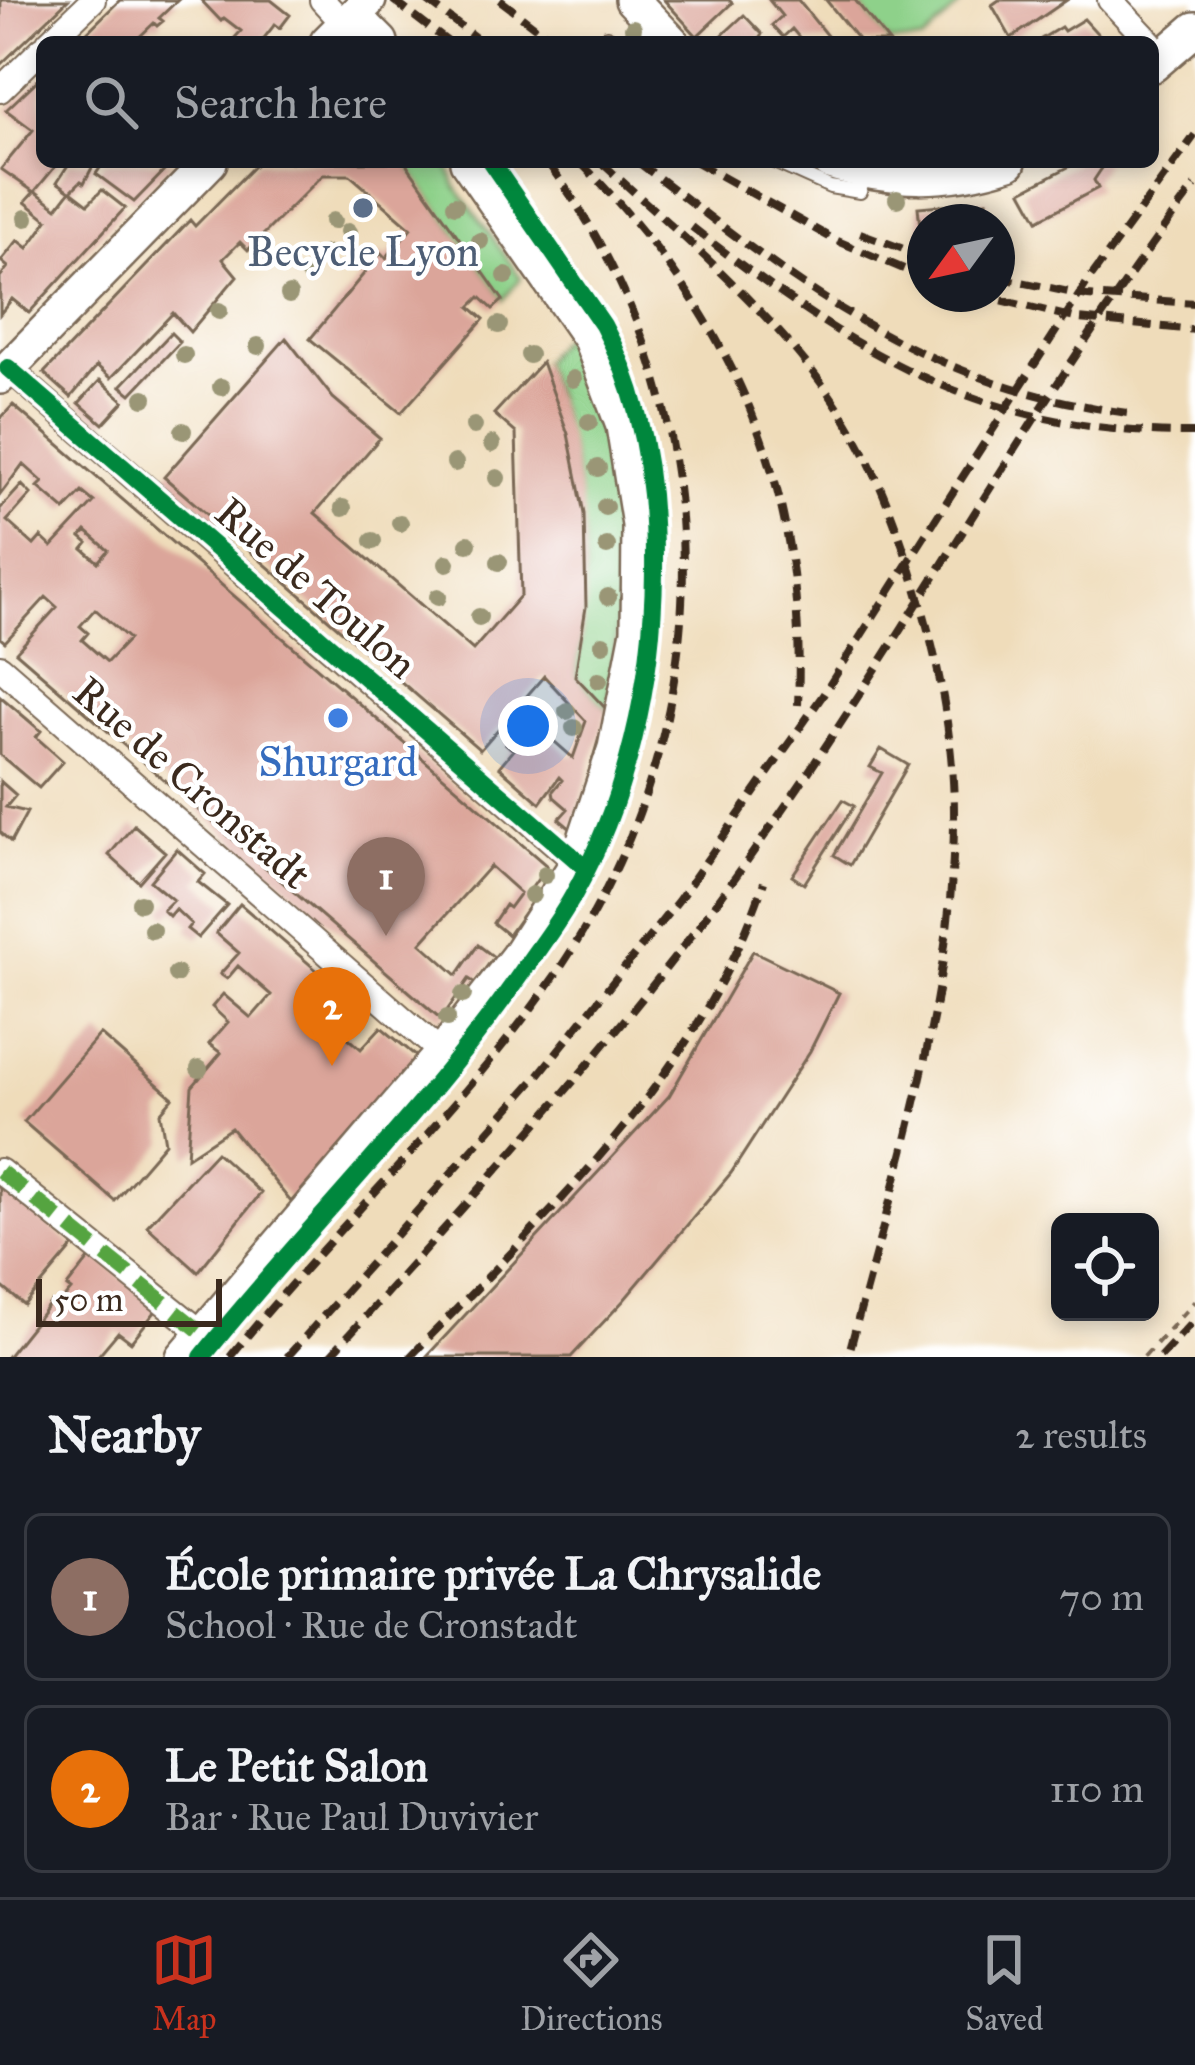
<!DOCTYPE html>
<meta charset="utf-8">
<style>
body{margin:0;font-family:"IM FELL Great Primer",serif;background:#20242c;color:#f1f3f6}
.controls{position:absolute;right:36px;bottom:36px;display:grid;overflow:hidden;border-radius:18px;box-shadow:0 6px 18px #0003}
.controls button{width:108px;height:108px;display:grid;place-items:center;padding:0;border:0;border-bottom:3px solid #363941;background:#171b24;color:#f1f3f6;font:60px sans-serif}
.compass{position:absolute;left:907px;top:204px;width:108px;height:108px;border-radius:50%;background:#171b24;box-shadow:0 6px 18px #0003;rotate:237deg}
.scale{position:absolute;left:36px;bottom:30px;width:186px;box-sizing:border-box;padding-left:12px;border:6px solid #3b2a1e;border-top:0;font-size:33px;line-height:42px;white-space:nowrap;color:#3b2a1e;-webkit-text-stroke:9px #fff;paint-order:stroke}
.you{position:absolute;left:528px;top:726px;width:42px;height:42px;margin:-30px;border:9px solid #fff;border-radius:50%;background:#1a73e8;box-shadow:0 0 0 18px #1a73e833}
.badge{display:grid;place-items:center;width:78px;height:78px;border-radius:50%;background:#c8321e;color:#fff;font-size:39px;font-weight:700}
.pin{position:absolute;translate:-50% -99px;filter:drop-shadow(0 3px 6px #0008)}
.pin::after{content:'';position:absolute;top:63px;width:42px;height:36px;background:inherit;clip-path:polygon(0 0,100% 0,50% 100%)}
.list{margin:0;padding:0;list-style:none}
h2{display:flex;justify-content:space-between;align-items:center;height:156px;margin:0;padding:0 48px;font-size:51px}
h2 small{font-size:39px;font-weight:400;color:#9ea1a6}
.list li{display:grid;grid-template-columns:78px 1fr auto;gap:36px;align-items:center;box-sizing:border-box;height:168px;margin:0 24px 24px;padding:0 24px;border:3px solid #363941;border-radius:18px}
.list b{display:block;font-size:45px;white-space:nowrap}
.list p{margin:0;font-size:39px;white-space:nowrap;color:#9ea1a6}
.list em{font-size:39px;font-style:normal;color:#9ea1a6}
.icon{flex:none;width:66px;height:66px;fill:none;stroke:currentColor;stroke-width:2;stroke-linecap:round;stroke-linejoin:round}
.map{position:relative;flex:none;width:1195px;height:1357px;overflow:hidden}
.search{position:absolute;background:#171b24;box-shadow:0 6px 18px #0003;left:36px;right:36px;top:36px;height:132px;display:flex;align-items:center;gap:30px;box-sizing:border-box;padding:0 42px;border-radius:18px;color:#9ea1a6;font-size:45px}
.sheet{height:540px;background:#171b24}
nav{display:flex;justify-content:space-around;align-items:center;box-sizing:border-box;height:168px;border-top:3px solid #363941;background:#171b24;font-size:33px;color:#9ea1a6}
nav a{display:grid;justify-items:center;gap:6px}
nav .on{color:#c8321e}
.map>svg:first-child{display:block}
.green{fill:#8ed18a;stroke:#647e54;stroke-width:3}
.building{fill:#dba59a;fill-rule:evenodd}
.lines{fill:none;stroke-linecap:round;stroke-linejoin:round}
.lane-casing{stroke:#7a6855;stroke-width:16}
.street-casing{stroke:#7a6855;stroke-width:28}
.secondary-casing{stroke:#7a6855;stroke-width:38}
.path{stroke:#7a6855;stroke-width:4.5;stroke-dasharray:9 9;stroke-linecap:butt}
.lane{stroke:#fff;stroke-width:12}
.street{stroke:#fff;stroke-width:24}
.secondary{stroke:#fff;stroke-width:33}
.rail{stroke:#3b2a1e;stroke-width:8;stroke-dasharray:18 9;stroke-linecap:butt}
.quiet{stroke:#54a441;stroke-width:15;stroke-dasharray:30 15;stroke-linecap:butt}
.cycleway-casing{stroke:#fff;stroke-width:26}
.cycleway{stroke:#00873e;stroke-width:18}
.tree{fill:#9a9676}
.service-dot{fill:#5c6f8a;stroke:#fff;stroke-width:4.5}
.shop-dot{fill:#3f7fe0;stroke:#fff;stroke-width:4.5}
.labels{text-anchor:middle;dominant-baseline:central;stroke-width:9;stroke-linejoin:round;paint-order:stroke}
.service-label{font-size:42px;fill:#4e5e75;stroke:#fff}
.street-label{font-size:42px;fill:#3b2a1e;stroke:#fff}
.shop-label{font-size:42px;fill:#366cbe;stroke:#fff}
</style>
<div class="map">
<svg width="1195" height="1357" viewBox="0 0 1195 1357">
<rect width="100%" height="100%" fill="#fff"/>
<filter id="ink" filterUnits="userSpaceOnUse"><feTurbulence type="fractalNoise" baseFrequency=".00833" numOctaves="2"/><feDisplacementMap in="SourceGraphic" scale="24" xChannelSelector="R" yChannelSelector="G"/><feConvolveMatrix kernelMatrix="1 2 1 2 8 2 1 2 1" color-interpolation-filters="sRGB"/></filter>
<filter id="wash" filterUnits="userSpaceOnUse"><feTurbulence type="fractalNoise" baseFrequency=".004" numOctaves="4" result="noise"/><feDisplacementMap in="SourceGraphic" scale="48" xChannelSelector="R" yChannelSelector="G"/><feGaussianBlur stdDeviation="2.7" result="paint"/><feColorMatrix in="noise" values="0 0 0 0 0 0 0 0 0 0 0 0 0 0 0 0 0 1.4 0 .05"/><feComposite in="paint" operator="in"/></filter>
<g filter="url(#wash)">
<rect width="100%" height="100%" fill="#efdcba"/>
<!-- green -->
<path class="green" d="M855 0H965L922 42H889Z
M405 162H447L455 185 521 278 503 300Z
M562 337C579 344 583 366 590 382 631 485 623 602 607 710L575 676C595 568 585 464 542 362Z"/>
<g id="blocks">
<!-- building -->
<path class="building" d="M1 0H68L0 65Z
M120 0H178L159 18 163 21 157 26 154 23 134 42H77Z
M201 0H271L290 15 280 28 275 24 261 42H231L241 31 224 18 221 21Z
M664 0H729L732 3 697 36Z
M769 0H798L832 42H803L792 29 783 37 772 25 782 16Z
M826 0H855L889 42H860Z
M999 0H1067L1011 38 992 5Z
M744 15 762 34 758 42H715Z
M1084 19 1105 42H1036L1061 27 1064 31Z
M42 76V162H59L35 191 57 208 70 191 57 182 70 162H95L84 183 81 181 71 191 88 204 102 190 125 208 29 313 12 299 0 314V277L8 267 1 261 18 240 28 248 48 220 25 202 34 192 1 169 33 130 6 110Z
M104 162H173L134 202 96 174Z
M258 162H405L503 300 493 309 480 297 470 307 484 319 401 413 310 339 381 253 386 258 411 228 350 175H323L248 250 240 242 223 259 237 276 190 332 173 313 111 378 97 366 71 397 44 373 190 220 195 226Z
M1078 162H1106L1094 180 1098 188 1038 220 1022 191Z
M987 201 988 222H925V246H922L918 207Z
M171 333 180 342 131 394 121 386Z
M286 338 333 398 380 438 315 513 473 650 521 595 516 433 494 414 542 362 568 434 584 514 586 607 575 676 607 710 572 830 559 819 568 809 554 797 553 791 562 780 559 777 540 803 499 767 513 750 506 744 514 736 521 741 534 726 527 720 538 708 557 726 548 736 573 758 586 721 544 676 480 750 164 477Z
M100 380 124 401 103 424 79 403Z
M13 405 547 866 526 896 533 900 508 935 493 923 505 905 509 908 520 893 490 866 421 943 457 975 478 945 494 957 475 983 469 979 441 1019 16 652 57 607 46 597 5 642 0 638V509L22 485 31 494 7 521 34 545 41 537 52 547 94 502 82 492 65 510 38 487 43 482 23 464 0 495V419ZM86 531 108 550 98 562 83 549 88 543 81 537ZM95 609 129 639 107 662 82 640 88 633 80 626Z
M0 696 41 731 36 737 63 761 39 788 0 755Z
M881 749 908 765 850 865 834 855 882 773 870 767Z
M0 781 16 795 6 807 27 812 11 842 0 832Z
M843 800 854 806 804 884 792 876Z
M134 825 165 852 139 882 109 855Z
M177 849 205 874 198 882 227 905 198 938 187 929 191 924 175 909 169 916 163 910 173 900 150 881Z
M240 904 359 1007 339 1030 361 1049 381 1027 417 1057 291 1202 231 1128 187 1157 192 1087 221 1053 209 1044 228 1022 212 1007 223 994 251 1018 271 995 238 966 227 979 220 974 239 953 216 933Z
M753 951 839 993 810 1051 731 1173 624 1300 571 1357H426L669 1096Z
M100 1034 173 1098 160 1113 165 1143 115 1201 24 1122Z
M216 1152 261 1193 198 1272 147 1226Z
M0 1186 74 1246 24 1305 0 1285Z
M93 1254 159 1307 131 1342 118 1332 97 1357H7L51 1302 57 1307 71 1290 67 1287Z"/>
</g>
</g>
<g filter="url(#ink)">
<use href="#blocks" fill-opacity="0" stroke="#7a6855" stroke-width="3"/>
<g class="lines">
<!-- lane casing -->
<g class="lane-casing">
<path id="lane" d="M607 36 615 42
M774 162 830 187 860 192 865 174"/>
</g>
<!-- street casing -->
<g class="street-casing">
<path id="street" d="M322 0 345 25
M1110 0 1150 42
M49 42 93 0
M0 90 42 49
M8 368 577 863
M0 667 442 1053
M0 1171 201 1332"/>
</g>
<!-- secondary casing -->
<g class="secondary-casing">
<path id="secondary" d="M632 0 672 42
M354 15 381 42
M327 42 369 0
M1153 65 1195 29
M829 162C891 181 947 182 1009 162
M0 377 210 162
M183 1357 442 1053 517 957 577 863 615 748 638 631 639 525 623 426 590 339 467 162"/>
</g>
<!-- path -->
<path class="path" d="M1144 1357 1195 1301"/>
<!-- lane -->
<use href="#lane" class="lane"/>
<!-- street -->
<use href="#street" class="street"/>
<!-- secondary -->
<use href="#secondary" class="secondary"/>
<!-- rail -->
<path class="rail" d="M393 0 448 42
M426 0 481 42
M500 0 555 42
M580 162C734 318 807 484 798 705
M601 162C676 231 757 298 819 380 865 441 893 511 915 584 939 662 955 742 954 824 952 1005 893 1184 848 1357
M638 162C800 286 917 383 1127 413
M696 162 833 239 925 278
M692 227C853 353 983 434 1195 433
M860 233 925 257
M997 277 1088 296 1195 303
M976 294 1079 319 1195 330
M230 1357C334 1228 459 1113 554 977 725 729 729 404 547 162
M287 1357 535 1079 678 901 823 695 1088 281 1195 135
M329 1357C474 1195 622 1036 749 858 905 639 1033 401 1195 186
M410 1357C548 1213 699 1077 764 882
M1160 1357 1195 1319"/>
<!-- quiet -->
<path class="quiet" d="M0 1171 201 1332"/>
<!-- cycleway casing -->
<g class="cycleway-casing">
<path id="cycleway" d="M8 368 587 869
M202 1357C306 1227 427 1110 522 972 539 947 558 923 573 896 627 799 653 682 654 572 655 488 644 400 603 325L491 162"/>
</g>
<!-- cycleway -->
<use href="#cycleway" class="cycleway"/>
</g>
<!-- trees -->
<g class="tree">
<circle cx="633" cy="28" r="9"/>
<circle cx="897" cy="199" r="9"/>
<circle cx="455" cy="205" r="9"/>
<circle cx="26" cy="218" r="9"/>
<circle cx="333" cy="221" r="9"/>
<circle cx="348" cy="232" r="9"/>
<circle cx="480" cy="241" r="9"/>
<circle cx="326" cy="254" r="9"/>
<circle cx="308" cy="273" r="9"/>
<circle cx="506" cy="276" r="9"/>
<circle cx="289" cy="295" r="9"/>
<circle cx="219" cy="311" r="9"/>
<circle cx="499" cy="325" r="9"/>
<circle cx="258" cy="346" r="9"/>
<circle cx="184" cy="355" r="9"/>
<circle cx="529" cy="355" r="9"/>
<circle cx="573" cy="379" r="9"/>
<circle cx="221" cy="387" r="9"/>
<circle cx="144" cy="398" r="9"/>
<circle cx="589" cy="422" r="9"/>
<circle cx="474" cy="426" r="9"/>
<circle cx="183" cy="431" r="9"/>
<circle cx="492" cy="444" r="9"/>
<circle cx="455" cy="463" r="9"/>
<circle cx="598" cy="468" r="9"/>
<circle cx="497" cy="478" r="9"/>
<circle cx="605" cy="507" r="9"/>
<circle cx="343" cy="508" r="9"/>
<circle cx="400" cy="523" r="9"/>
<circle cx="373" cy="541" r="9"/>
<circle cx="468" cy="544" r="9"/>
<circle cx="607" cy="546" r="9"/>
<circle cx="499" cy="562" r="9"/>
<circle cx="447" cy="563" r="9"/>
<circle cx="438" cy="597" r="9"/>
<circle cx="608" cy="597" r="9"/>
<circle cx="479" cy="617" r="9"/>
<circle cx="603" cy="644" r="9"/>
<circle cx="599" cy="680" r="9"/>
<circle cx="567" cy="711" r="9"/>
<circle cx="574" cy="728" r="9"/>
<circle cx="545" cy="875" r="9"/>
<circle cx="532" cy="895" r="9"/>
<circle cx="140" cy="903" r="9"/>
<circle cx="152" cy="930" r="9"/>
<circle cx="176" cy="974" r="9"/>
<circle cx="463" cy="995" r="9"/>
<circle cx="447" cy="1018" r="9"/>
<circle cx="199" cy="1069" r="9"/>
</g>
</g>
<!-- markers -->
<circle class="service-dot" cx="363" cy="208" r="12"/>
<circle class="shop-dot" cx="338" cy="718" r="12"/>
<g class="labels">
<!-- service labels -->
<g class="service-label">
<text x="363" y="252">Becycle Lyon</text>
</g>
<!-- street labels -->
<g class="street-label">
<text transform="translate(316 588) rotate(41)">Rue de Toulon</text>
<text transform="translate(192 783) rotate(41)">Rue de Cronstadt</text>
</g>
<!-- shop labels -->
<g class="shop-label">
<text x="338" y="762">Shurgard</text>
</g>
</g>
</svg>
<div class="controls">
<button><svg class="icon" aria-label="locate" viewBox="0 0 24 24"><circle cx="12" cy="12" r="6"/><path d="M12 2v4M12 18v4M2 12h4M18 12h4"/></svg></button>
</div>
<svg class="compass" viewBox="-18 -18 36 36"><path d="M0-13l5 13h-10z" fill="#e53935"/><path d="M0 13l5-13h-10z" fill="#9ea1a6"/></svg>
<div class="scale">50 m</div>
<div class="you"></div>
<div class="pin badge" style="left:386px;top:936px;background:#8d6e63">1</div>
<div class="pin badge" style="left:332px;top:1066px;background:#e8710a">2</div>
<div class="search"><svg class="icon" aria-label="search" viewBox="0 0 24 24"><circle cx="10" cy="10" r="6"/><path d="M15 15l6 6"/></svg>Search here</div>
</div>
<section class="sheet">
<h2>Nearby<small>2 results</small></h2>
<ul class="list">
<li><span class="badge" style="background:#8d6e63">1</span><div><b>École primaire privée La Chrysalide</b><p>School · Rue de Cronstadt</p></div><em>70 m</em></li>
<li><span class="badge" style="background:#e8710a">2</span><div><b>Le Petit Salon</b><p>Bar · Rue Paul Duvivier</p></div><em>110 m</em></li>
</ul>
</section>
<nav>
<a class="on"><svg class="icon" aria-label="map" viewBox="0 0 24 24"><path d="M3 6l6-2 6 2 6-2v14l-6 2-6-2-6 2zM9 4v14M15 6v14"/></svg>Map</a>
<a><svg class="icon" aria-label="directions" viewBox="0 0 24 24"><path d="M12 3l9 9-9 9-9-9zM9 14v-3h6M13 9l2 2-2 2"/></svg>Directions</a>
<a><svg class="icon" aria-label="saved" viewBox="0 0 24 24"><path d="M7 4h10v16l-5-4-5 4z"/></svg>Saved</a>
</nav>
